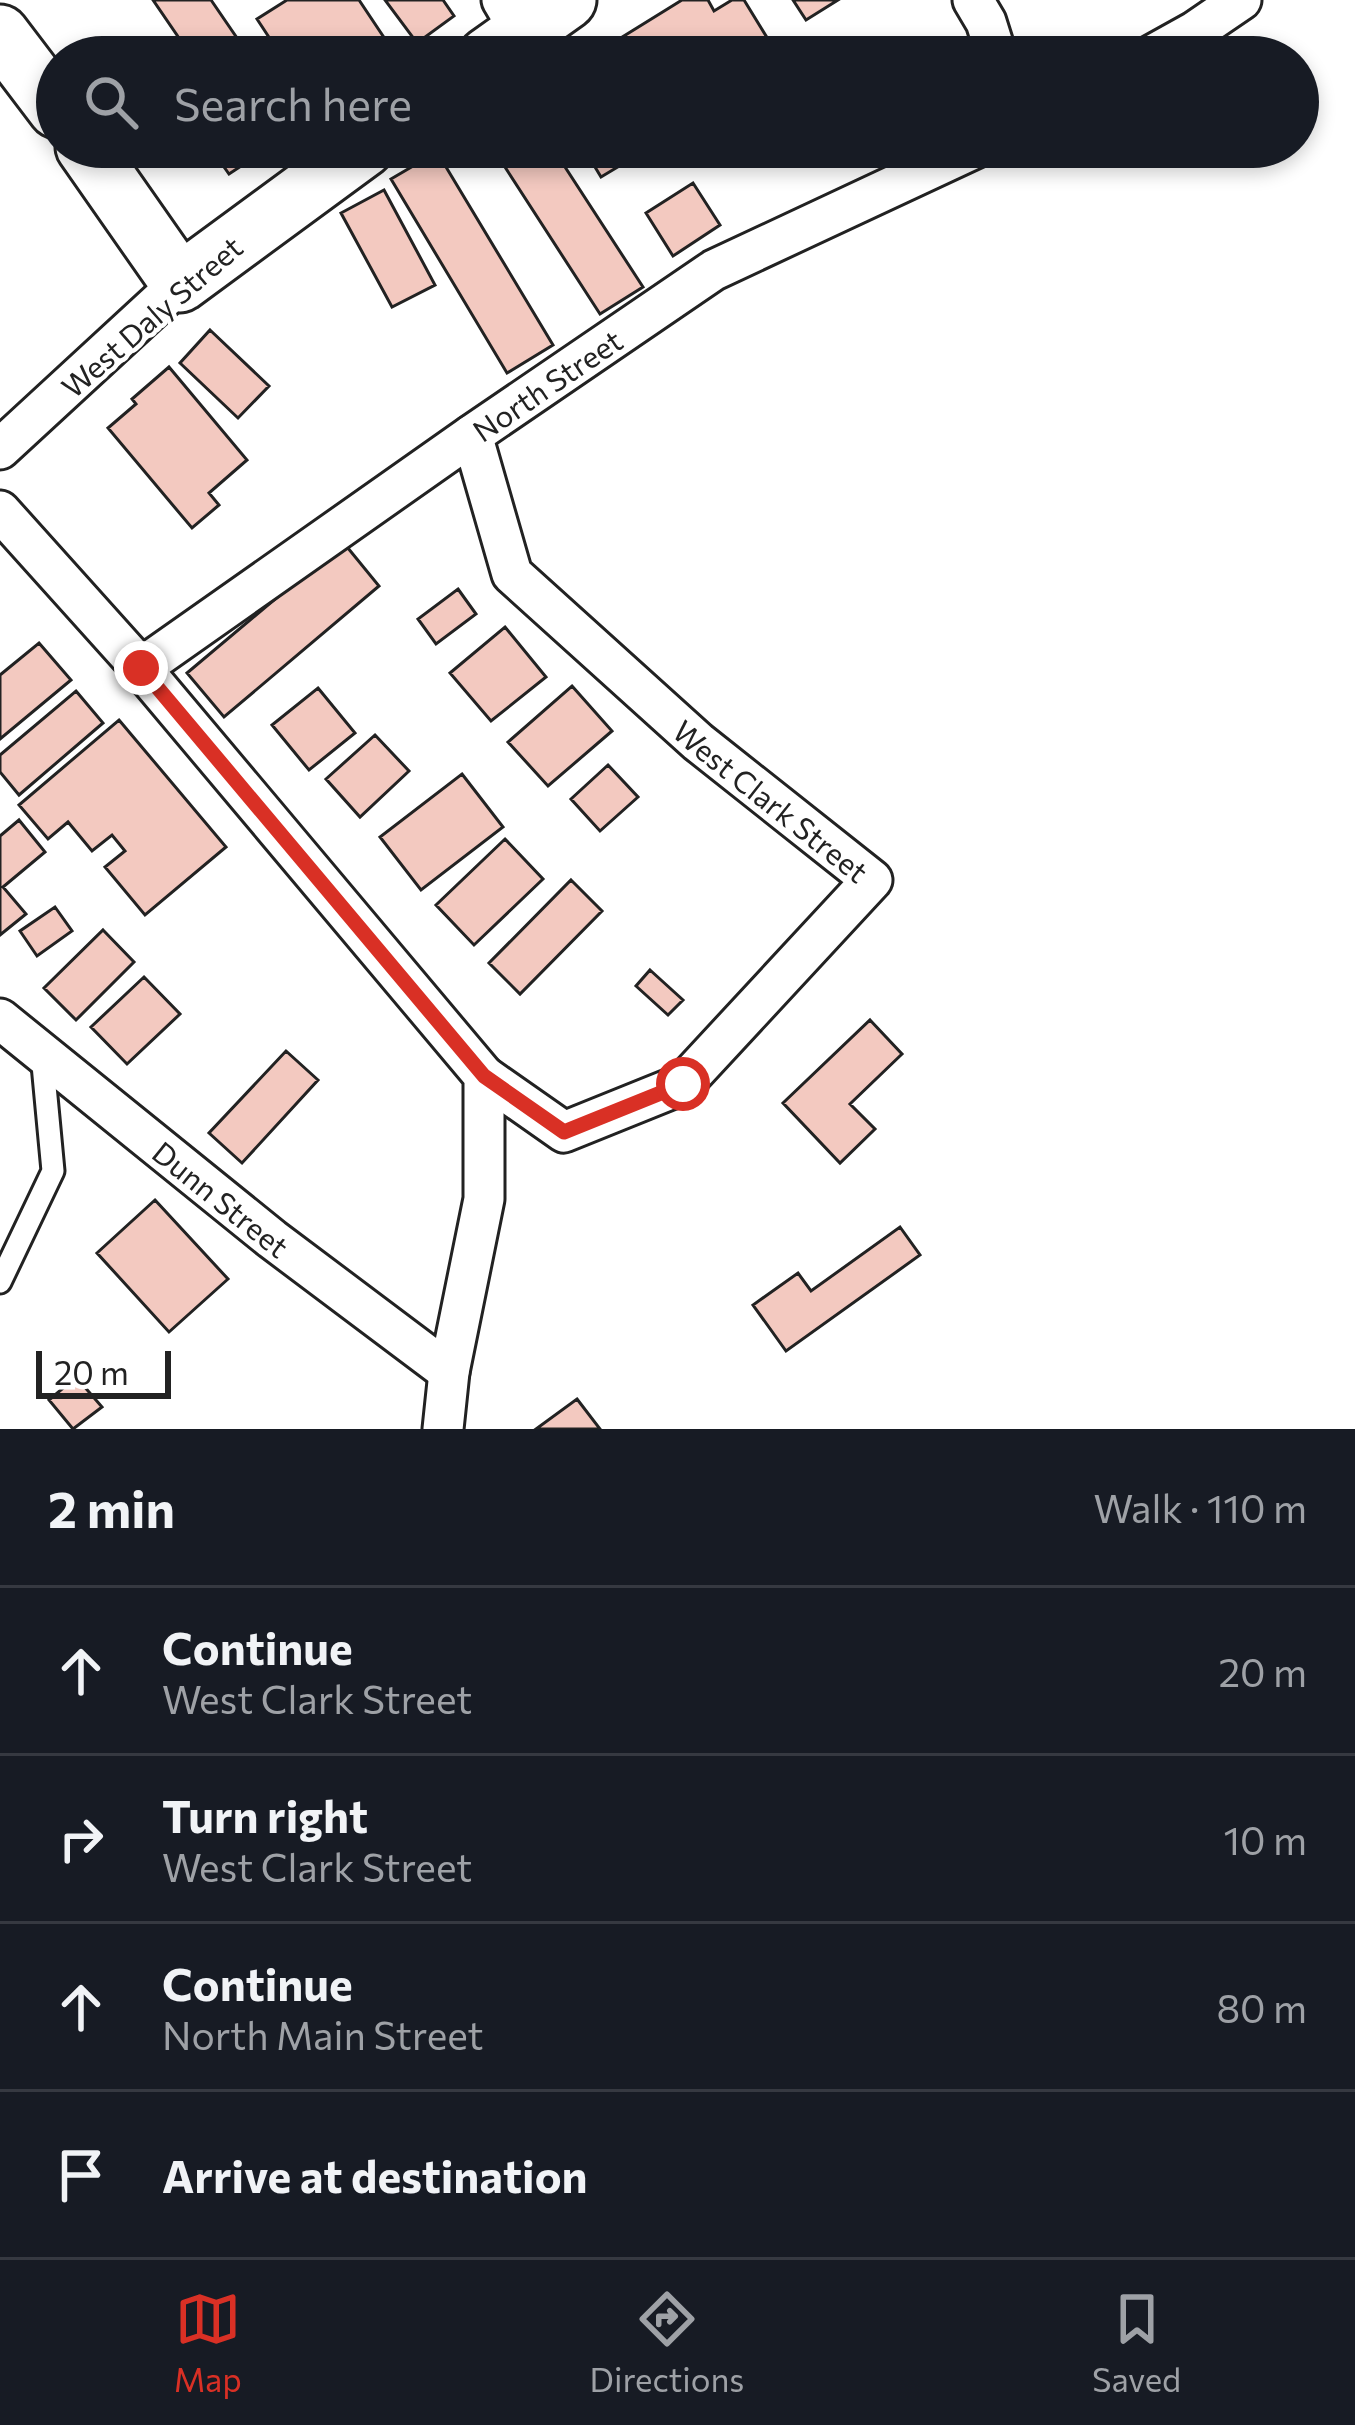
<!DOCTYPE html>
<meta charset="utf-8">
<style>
body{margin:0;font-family:Commissioner,sans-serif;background:#242831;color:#f1f3f6}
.scale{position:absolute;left:36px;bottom:30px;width:135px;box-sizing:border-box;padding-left:12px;border:6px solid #222;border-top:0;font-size:33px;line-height:42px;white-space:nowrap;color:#222;-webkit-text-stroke:9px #fff;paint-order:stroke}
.stop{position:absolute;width:36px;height:36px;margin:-27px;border:9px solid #d93025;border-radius:50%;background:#fff}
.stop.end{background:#d93025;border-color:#fff;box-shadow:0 3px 12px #0008}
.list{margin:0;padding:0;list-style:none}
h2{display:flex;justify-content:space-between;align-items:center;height:156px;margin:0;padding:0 48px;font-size:51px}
h2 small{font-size:39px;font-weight:400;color:#9ea1a6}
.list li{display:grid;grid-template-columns:78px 1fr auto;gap:36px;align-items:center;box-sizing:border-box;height:168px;padding:0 48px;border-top:3px solid #363941}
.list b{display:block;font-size:45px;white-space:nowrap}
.list p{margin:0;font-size:39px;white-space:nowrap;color:#9ea1a6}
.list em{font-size:39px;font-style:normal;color:#9ea1a6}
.icon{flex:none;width:66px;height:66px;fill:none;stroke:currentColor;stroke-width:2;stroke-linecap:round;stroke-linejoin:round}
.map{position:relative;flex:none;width:1355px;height:1429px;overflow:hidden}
.search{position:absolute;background:#171b24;box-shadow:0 6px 18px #0003;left:36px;right:36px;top:36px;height:132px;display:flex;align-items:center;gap:30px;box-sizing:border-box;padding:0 42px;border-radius:66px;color:#9ea1a6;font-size:45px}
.sheet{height:828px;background:#171b24}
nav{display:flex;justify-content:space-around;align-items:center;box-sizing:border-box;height:168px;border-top:3px solid #363941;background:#171b24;font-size:33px;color:#9ea1a6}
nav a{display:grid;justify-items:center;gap:6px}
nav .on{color:#d93025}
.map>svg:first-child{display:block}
.building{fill:#f3c9c0;stroke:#222;stroke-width:3}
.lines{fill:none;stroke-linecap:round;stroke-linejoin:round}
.lane-casing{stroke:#222;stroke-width:27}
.street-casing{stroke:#222;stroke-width:45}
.secondary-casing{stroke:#222;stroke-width:63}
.lane{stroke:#fff;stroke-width:21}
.street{stroke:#fff;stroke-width:39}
.secondary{stroke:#fff;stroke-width:57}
.route{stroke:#d93025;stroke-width:15}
.labels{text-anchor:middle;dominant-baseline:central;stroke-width:9;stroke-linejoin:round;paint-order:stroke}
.street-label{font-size:30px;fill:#222;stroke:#fff}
</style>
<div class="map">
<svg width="1355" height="1429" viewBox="0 0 1355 1429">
<rect width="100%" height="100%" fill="#fff"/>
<!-- building -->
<path class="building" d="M153 0H211L250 57H192Z
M287 0H359L397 57H282L257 19Z
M385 0H443L454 16 417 43Z
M682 0H708L714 11 732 0H744L779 57H619L611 44Z
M793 0H838L806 20Z
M210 147H270L229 174Z
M492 147H552L643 287 600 314Z
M583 147H651L601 177Z
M437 152 553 345 507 373 391 179Z
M693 183 720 225 673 256 646 213Z
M384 190 435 285 392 307 341 213Z
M210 330 269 386 238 418 180 363Z
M169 367 247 460 209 493 219 505 192 528 108 428 136 404 132 399Z
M343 542 379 586 224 717 187 673Z
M458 589 476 614 436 644 418 619Z
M505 627 546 677 491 721 450 673Z
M39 643 71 680 0 739V675Z
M572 686 612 731 548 786 508 742Z
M318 688 355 733 309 770 272 725Z
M76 691 103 723 19 795 0 772V755Z
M119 720 226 847 145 915 105 867 125 851 112 835 92 851 68 822 48 839 19 805Z
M375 735 409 771 360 817 326 779Z
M608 765 638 797 600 831 571 799Z
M462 774 503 827 421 890 380 837Z
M19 820 45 852 3 887 26 914 0 935V836Z
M505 839 543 879 474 945 436 905Z
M571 880 602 911 520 994 489 963Z
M55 907 72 931 37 956 20 931Z
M103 930 134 962 76 1020 44 988Z
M650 970 683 1000 668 1015 636 986Z
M144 977 180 1014 127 1064 91 1027Z
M870 1020 902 1054 850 1104 875 1129 840 1163 783 1103Z
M286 1051 318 1080 242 1163 209 1133Z
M155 1200 228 1279 169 1332 97 1253Z
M900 1227 920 1255 786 1351 753 1305 798 1273 811 1291Z
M76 1377 102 1407 73 1429 49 1400Z
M577 1399 600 1429H536Z"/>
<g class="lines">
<!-- lane casing -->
<g class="lane-casing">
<path id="lane" d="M0 1282 53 1171 42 1054"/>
</g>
<!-- street casing -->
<g class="street-casing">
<g id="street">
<path d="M502 0 521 32"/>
<path d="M973 0 986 22 997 57"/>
<path d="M1149 57 1194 32 1241 0"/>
<path id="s1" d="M472 435 512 574 698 742 872 880 683 1084 564 1132 484 1076"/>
<path d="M0 449 180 283"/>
<path d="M0 511 141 668 484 1076V1199L449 1372 443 1429"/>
<path id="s2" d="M141 668 472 435 714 270 977 147"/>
<path id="s3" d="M0 1019 272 1239 449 1372"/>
</g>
</g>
<!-- secondary casing -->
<g class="secondary-casing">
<path id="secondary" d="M0 34 57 109
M487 57 567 0
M85 147 180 283 365 147"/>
</g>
<!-- lane -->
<use href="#lane" class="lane"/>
<!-- street -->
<use href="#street" class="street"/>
<!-- secondary -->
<use href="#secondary" class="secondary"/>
</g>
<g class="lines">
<!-- route -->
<path class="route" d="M141 668 484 1076 564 1132 683 1084"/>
</g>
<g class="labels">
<!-- street labels -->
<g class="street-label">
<text transform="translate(151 316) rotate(-41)">West Daly Street</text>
<text stroke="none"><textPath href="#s2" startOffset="495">North Street</textPath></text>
<text stroke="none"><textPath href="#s1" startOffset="489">West Clark Street</textPath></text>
<text stroke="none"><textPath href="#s3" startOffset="285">Dunn Street</textPath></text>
</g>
</g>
</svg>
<div class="scale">20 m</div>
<div class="stop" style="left:683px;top:1084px"></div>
<div class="stop end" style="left:141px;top:668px"></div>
<div class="search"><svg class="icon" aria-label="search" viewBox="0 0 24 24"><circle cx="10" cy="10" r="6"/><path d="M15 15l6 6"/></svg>Search here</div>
</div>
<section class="sheet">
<h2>2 min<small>Walk · 110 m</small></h2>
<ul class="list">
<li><svg class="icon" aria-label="ahead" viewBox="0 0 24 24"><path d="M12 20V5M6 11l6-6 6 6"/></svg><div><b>Continue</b><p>West Clark Street</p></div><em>20 m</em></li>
<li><svg class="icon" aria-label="right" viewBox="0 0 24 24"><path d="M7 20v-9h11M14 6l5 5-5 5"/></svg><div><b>Turn right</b><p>West Clark Street</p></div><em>10 m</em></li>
<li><svg class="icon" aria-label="ahead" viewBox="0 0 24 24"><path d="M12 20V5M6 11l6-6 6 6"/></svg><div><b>Continue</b><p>North Main Street</p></div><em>80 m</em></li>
<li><svg class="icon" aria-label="arrive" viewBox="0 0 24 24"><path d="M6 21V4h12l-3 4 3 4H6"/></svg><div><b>Arrive at destination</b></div></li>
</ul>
</section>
<nav>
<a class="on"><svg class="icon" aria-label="map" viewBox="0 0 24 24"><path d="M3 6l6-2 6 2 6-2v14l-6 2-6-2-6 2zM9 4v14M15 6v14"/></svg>Map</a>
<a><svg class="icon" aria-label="directions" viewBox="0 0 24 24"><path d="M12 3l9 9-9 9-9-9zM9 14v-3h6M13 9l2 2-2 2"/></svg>Directions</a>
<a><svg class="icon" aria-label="saved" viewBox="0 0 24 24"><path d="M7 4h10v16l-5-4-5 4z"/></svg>Saved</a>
</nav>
